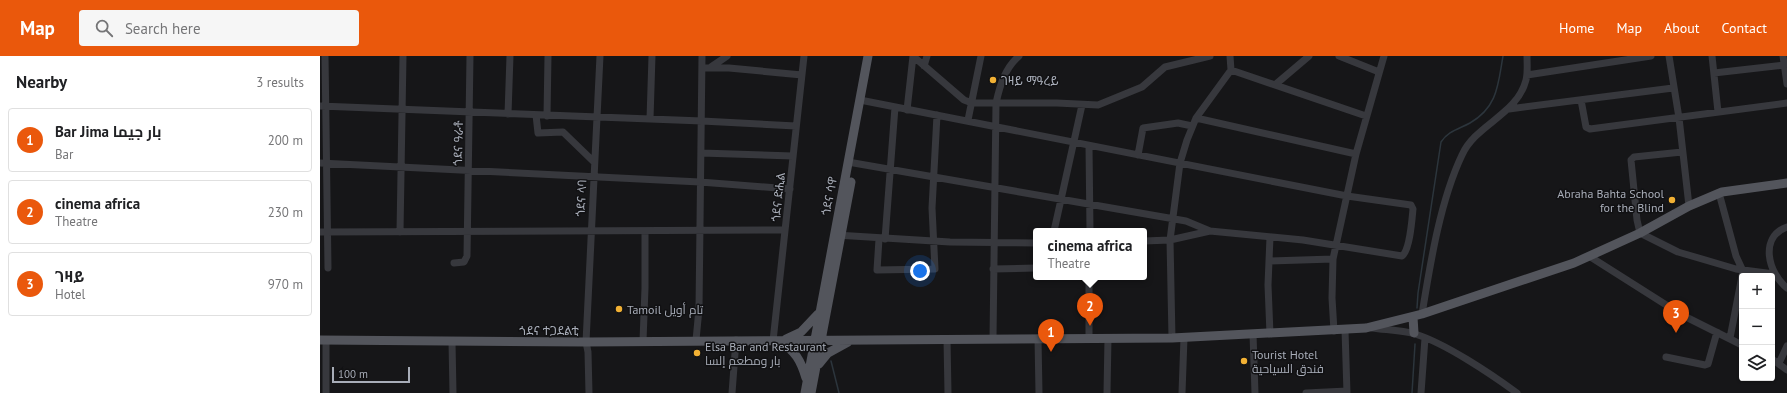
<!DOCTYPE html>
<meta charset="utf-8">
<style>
body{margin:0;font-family:"PT Sans",Cairo,"Noto Sans Ethiopic",sans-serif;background:#f6f6f6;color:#202124}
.controls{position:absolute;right:12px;bottom:12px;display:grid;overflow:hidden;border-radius:4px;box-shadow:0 1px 3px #0004}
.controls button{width:36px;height:36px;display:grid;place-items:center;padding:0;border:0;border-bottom:1px solid #e0e0e0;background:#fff;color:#202124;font:20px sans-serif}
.scale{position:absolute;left:12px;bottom:10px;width:78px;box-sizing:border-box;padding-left:4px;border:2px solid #a8adb8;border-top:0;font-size:11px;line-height:14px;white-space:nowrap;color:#a8adb8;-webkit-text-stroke:3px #111113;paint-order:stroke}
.you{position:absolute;left:600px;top:215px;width:14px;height:14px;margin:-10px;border:3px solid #fff;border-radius:50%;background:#1a73e8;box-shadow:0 0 0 6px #1a73e833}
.badge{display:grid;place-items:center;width:26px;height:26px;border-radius:50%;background:#ea580c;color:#fff;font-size:13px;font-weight:700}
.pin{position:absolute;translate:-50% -33px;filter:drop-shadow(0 1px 2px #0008)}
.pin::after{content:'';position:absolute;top:21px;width:14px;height:12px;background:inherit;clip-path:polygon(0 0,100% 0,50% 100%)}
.popup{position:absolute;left:713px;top:172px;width:114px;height:52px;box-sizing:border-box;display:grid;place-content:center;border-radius:4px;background:#fff;filter:drop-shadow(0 1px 3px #0005);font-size:13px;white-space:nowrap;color:#757577}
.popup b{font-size:15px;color:#202124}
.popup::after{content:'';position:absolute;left:50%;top:100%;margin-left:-8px;border:8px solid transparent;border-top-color:#fff}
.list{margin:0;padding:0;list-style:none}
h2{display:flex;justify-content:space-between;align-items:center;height:52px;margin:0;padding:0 16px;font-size:17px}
h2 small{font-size:13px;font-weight:400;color:#757577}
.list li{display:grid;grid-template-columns:26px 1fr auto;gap:12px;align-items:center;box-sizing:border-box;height:64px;margin:0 8px 8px;padding:0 8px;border:1px solid #e0e0e0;border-radius:4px}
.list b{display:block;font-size:15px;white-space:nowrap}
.list p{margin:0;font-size:13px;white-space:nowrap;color:#757577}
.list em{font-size:13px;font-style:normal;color:#757577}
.icon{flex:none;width:22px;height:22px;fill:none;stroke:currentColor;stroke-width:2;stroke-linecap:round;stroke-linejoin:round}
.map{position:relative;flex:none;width:1467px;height:337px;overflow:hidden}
header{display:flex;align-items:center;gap:24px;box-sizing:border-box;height:56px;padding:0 20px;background:#ea580c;color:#fff}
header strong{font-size:19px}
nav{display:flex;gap:22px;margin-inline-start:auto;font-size:14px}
.search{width:280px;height:36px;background:#f6f6f6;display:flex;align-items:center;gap:10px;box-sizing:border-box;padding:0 14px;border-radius:4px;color:#757577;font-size:15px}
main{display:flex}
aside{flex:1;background:#fff}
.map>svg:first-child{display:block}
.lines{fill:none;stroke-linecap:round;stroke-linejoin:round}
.stream{stroke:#2c353c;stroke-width:1.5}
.minor{stroke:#37383d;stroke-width:7}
.major{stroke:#53555c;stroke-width:9}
.poi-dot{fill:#f2b134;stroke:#111113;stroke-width:1.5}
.labels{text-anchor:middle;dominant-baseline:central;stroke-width:3;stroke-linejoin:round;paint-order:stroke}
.poi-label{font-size:12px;fill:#a8adb8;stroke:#111113;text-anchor:start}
.street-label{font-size:12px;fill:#a8adb8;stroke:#111113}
</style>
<header>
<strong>Map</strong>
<div class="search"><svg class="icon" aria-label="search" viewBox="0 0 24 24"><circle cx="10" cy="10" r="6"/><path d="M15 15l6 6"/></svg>Search here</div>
<nav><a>Home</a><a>Map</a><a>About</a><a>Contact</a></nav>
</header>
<main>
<aside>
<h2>Nearby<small>3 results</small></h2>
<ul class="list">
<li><span class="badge">1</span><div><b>Bar Jima بار جيما</b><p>Bar</p></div><em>200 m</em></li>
<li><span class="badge">2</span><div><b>cinema africa</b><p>Theatre</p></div><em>230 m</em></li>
<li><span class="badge">3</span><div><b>ገዛይ</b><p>Hotel</p></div><em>970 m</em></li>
</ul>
</aside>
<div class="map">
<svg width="1467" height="337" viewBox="0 0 1467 337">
<rect width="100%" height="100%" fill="#161618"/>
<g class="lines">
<!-- stream -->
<path class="stream" d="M1097 252 1098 237 1121 86C1128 75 1139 73 1150 67 1178 51 1178 28 1183 0
M511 305 519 337
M1092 337 1095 288"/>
<!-- minor -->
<path class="minor" d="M5 0 8 212
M593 0 644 44 652 47H737L778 49 822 31 845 11 890 0
M1019 0 1059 16
M1349 0 1359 62 1369 150
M1392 0 1398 56
M1463 0 1467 28
M604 10 607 0
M391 11 407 0
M382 12H409L482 19
M911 14 1046 60
M1394 17 1464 9
M1207 19 1331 0
M956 28 989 0
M1261 44 1266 71 1270 73 1467 47
M0 50 382 65 476 70
M1189 53 1353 32
M587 54 593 0
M188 58 190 0
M216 59 218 77 243 76 274 106
M227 60 228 0
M876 62 1036 98
M330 63 332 0
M648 64 661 0
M769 90 770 175
M1362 96 1314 101 1311 104 1317 164 1320 177 1358 196 1416 213 1454 218
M381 97 473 100
M818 99 823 72 858 67 872 70
M528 106 866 165 890 175 983 184 1082 200C1090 194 1092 163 1093 153L1091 149 1027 140 540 44
M0 107 380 126 470 133
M1399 137 1416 200 1423 215 1410 282
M1467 171C1439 181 1448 217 1467 232
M734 175 762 49
M0 176 465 174
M80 176 83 0
M516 179 630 186 716 187
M950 181 948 229 950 278
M559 183 557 214 615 213 612 152 617 59
M565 183 575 51
M824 185 850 184 890 175
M1269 200 1362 259 1422 289
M949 205 1013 203
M134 207 144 206 147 200 150 0
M673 213 716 212
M1102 258C1110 209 1120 145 1142 99 1156 68 1197 59 1206 24 1208 16 1207 8 1207 0
M1052 272C1066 274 1081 274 1095 278 1125 287 1171 318 1197 337
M1025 274 1027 337
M1014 275 1012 242 1013 203 1036 98 1064 0
M933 278 935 337
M718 282 719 337
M769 282V221
M852 282 850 184 860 107 867 84 876 62 911 14 910 0
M627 283 628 337
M673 283 676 47C680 29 685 12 699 0
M376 284 379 253 382 0
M323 285 325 232V175
M453 285 484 0
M132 286 133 337
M1346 301 1385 309 1388 308 1397 276
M1452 303 1467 314
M1459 307 1467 290
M6 337V284
M269 337 268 296 266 286 280 0
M412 337 416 284
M787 337 788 282
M862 337 864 282
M986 337 1027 335
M1101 337 1105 282"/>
<!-- major -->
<path class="major" d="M1093 261 1094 277
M466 283 481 276 498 258
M0 284 266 286 852 282 1046 272 1102 258 1254 207 1320 177 1369 150 1402 136 1467 127
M459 285C475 294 481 305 486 322
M499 308 508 297 528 286
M485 337 548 0
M491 337 531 126"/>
</g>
<!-- markers -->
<g class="poi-dot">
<circle cx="673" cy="24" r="4"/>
<circle cx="1352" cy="144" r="4"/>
<circle cx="299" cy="253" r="4"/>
<circle cx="377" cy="297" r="4"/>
<circle cx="924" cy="305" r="4"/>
</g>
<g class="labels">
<!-- poi labels -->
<g class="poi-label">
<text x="681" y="24">ገዛይ ማዓረይ</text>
<text x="1344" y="137" text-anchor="end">Abraha Bahta School<tspan x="1344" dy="14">for the Blind</tspan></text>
<text x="307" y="253">Tamoil تام أويل</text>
<text x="385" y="290">Elsa Bar and Restaurant<tspan x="385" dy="14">بار ومطعم إلسا</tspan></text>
<text x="932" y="298">Tourist Hotel<tspan x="932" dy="14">فندق السياحية</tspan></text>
</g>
<!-- street labels -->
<g class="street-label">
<text transform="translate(138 87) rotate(-89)">ጎደና ዓራቶ</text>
<text transform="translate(509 140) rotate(-79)">ጎደና ሳዋ</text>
<text transform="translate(458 141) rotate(-84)">ጎደና ድሒል</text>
<text transform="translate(261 142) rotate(-87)">ጎደና ላባ</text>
<text x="229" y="274">ጎደና ተጋደልቲ</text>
</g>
</g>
</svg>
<div class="controls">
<button>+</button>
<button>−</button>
<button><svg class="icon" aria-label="layers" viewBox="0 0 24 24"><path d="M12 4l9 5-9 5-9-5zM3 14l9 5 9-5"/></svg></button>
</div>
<div class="scale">100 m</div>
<div class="you"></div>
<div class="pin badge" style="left:731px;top:296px">1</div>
<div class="pin badge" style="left:770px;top:270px">2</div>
<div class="popup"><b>cinema africa</b>Theatre</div>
<div class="pin badge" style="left:1356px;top:277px">3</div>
</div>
</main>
